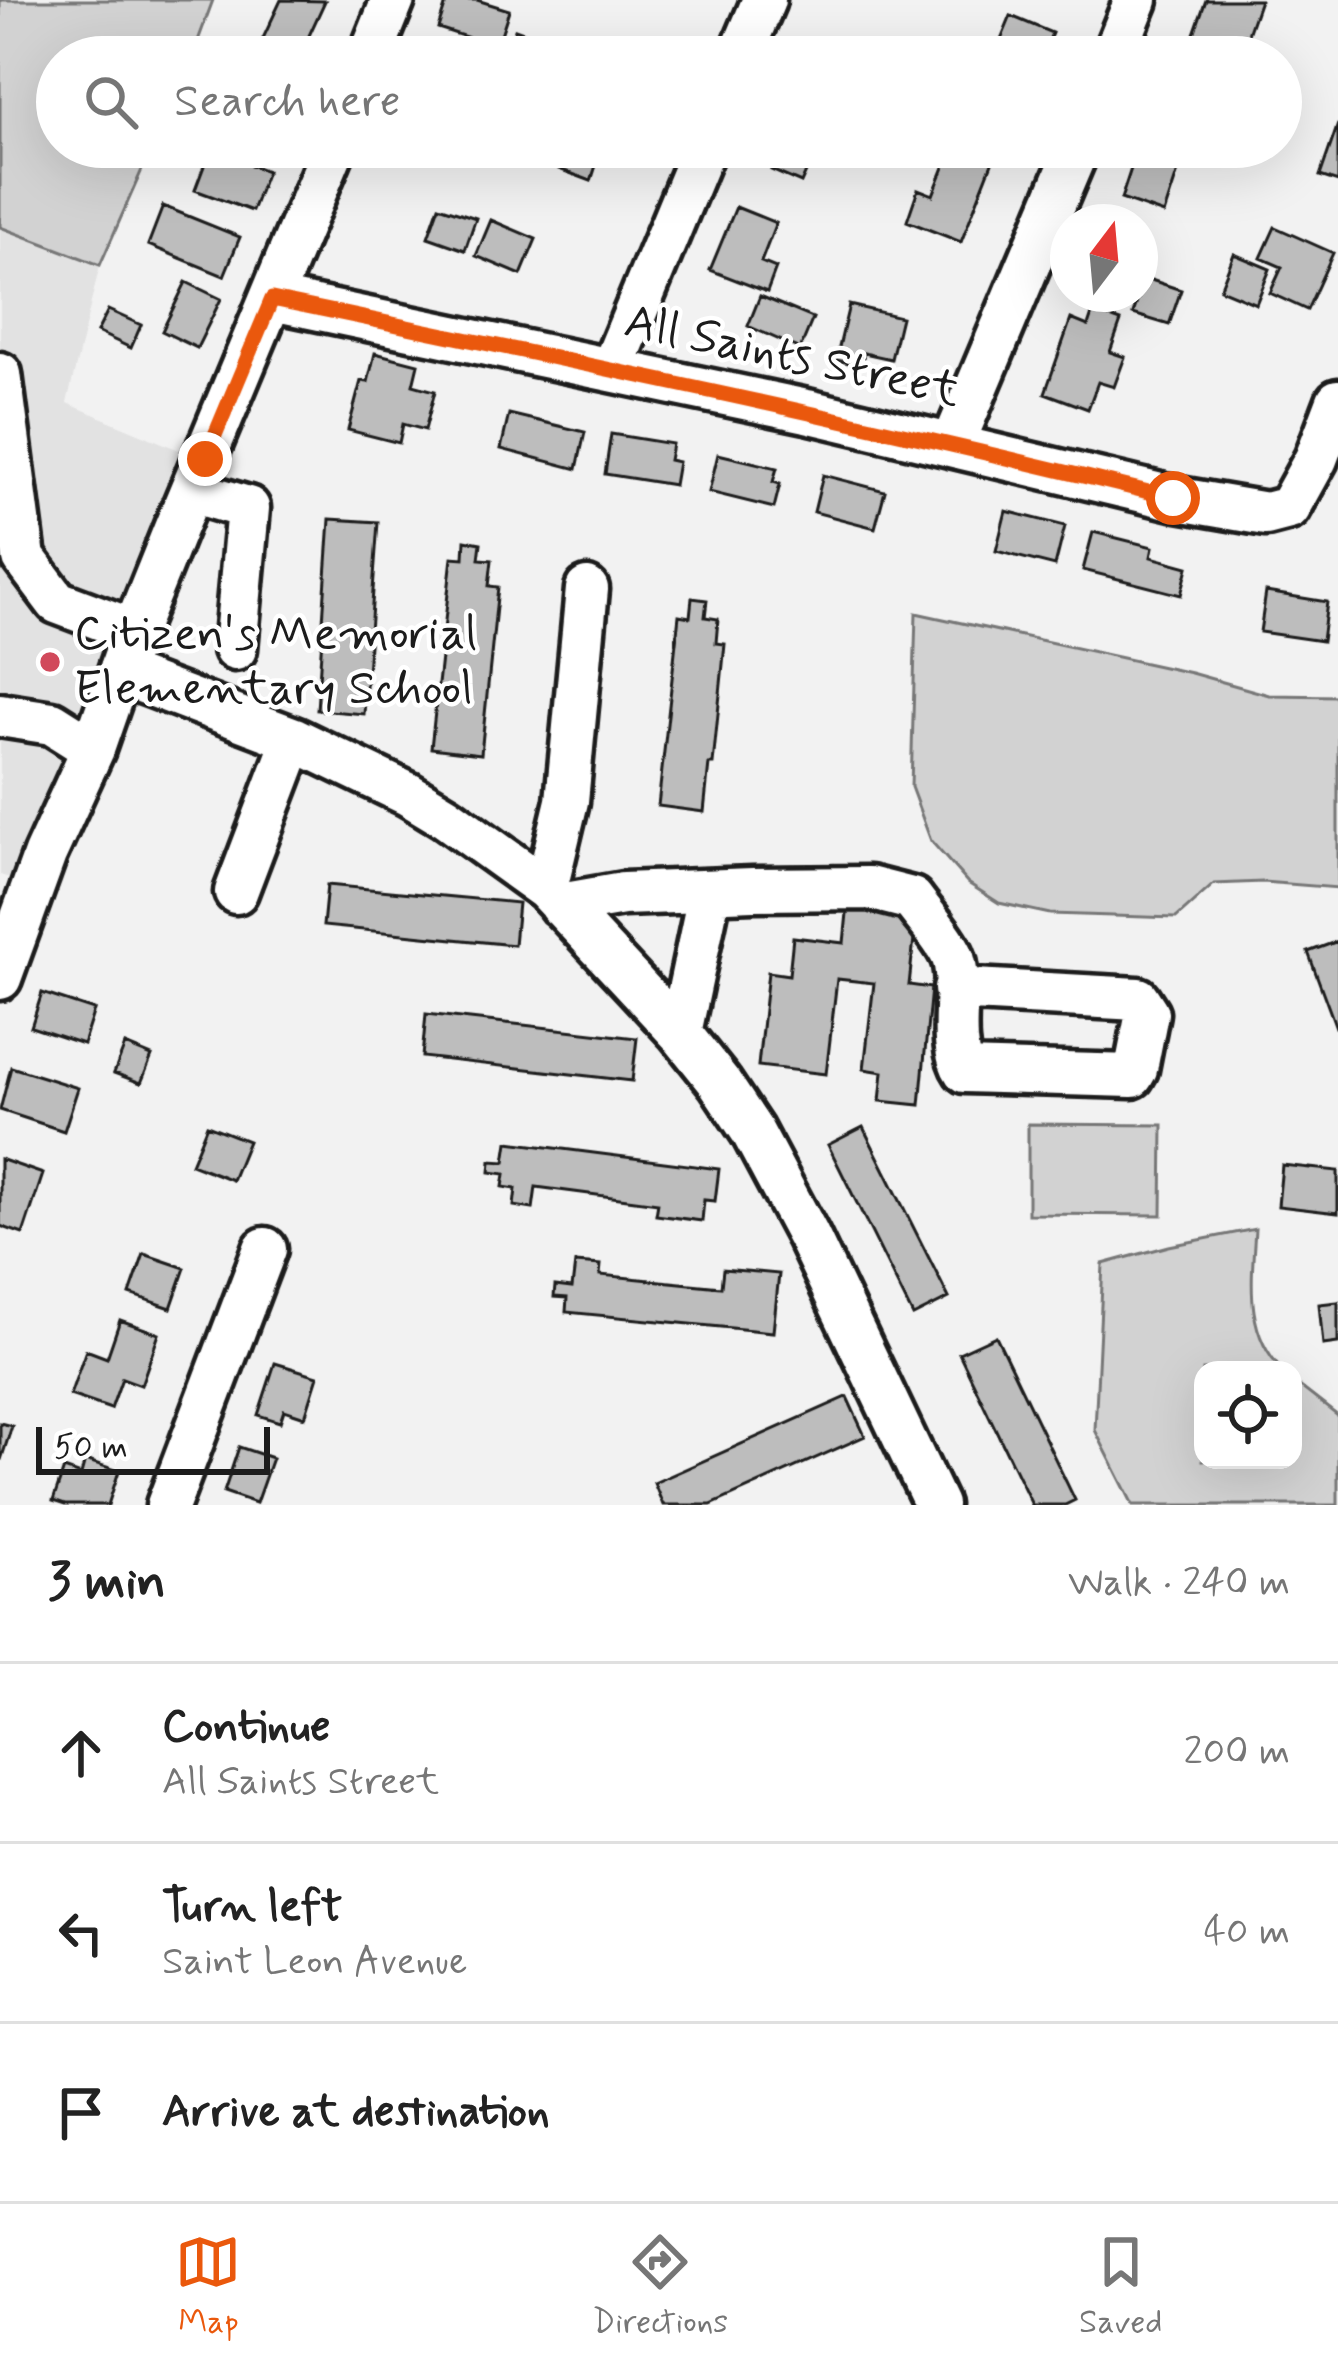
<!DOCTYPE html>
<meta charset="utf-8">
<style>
body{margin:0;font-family:Mynerve,sans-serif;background:#f2f2f2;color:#222}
.controls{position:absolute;right:36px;bottom:36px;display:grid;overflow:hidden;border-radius:24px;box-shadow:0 12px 48px #0002}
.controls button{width:108px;height:108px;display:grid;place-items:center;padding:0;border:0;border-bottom:3px solid #e0e0e0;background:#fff;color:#222;font:60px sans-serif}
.compass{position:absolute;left:1050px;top:204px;width:108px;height:108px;border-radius:50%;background:#fff;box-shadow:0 12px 48px #0002;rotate:16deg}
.scale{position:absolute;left:36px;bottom:30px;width:234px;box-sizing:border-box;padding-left:12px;border:6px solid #1c1c1c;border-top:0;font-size:33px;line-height:42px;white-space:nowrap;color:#1c1c1c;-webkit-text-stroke:9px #fff;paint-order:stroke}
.stop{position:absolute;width:36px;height:36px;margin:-27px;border:9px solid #ea580c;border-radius:50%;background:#fff}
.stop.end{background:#ea580c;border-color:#fff;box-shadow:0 3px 12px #0008}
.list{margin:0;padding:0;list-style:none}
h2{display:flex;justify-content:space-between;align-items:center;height:156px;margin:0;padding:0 48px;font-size:51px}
h2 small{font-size:39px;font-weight:400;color:#767676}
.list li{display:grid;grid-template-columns:78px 1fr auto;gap:36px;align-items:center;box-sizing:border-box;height:180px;padding:0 48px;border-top:3px solid #e0e0e0}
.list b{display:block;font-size:45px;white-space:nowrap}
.list p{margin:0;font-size:39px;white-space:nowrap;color:#767676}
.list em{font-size:39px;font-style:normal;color:#767676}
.icon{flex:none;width:66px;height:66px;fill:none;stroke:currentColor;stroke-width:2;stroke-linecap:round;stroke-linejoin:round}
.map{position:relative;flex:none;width:1338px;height:1505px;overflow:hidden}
.search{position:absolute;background:#fff;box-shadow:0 12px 48px #0002;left:36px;right:36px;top:36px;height:132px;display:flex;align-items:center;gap:30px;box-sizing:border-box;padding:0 42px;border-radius:66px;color:#767676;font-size:45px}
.sheet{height:696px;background:#fff}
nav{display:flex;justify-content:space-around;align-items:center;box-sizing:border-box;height:168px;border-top:3px solid #e0e0e0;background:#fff;font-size:33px;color:#767676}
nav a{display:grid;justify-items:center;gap:6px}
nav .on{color:#ea580c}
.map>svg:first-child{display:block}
.built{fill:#e2e2e2}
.green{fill:#d2d2d2;stroke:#777;stroke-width:3}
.building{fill:#bdbdbd;stroke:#1c1c1c;stroke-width:3}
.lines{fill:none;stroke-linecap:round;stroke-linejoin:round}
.minor-casing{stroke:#1c1c1c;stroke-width:51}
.minor{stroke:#fff;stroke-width:42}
.route{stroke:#ea580c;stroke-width:15}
.poi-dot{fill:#d1495b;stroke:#fff;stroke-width:4.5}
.labels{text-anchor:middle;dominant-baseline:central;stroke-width:9;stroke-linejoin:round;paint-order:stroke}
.street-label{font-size:48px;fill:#1c1c1c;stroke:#fff}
.poi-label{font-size:48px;fill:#1c1c1c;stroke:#fff;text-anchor:start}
</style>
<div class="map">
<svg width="1338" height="1505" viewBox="0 0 1338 1505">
<rect width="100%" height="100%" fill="#f2f2f2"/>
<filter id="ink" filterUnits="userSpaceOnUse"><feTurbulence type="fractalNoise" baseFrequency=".00833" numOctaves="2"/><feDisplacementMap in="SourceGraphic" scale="24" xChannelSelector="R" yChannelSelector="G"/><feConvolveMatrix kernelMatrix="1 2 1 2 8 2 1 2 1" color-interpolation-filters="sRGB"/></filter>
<g filter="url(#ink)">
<!-- built -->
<path class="built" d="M0 227 100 265 67 403 179 450 17 880 0 875Z"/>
<!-- green -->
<path class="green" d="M0 0H213L192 57H57V147H152L100 265 0 227Z
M916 613 1191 673 1269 695 1338 696V888L1263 882 1214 884 1176 918 1050 914 999 903 968 883 931 841 911 787Z
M1028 1124 1163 1125 1162 1215 1028 1214Z
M1255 1229C1252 1279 1244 1332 1282 1370H1203V1460H1293V1381L1338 1416V1505H1133L1095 1430 1103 1264 1169 1246Z"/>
<!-- building -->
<path class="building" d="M281 0 325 1 301 53 282 44 275 57 258 49Z
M447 0H477L509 10 497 47 438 28Z
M1206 0H1260L1240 57H1222L1190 45Z
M1011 16 1052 33 1043 55 1045 57H994Z
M515 29 537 37 529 57H504Z
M1338 124V182L1320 176Z
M566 147H602L591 181 559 169Z
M780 147H809L803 160 810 163 801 183 771 170Z
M952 147H974L995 155 961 242 907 221 918 189 933 195Z
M1138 147H1186L1164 214 1121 199Z
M210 150 267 171 252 211 195 190Z
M163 206 240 237 224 276 148 245Z
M439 206 476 218 465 250 428 237Z
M736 207 776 223 761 262 776 268 767 292 710 270Z
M491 220 536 239 521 275 476 256Z
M1275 227 1333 253 1307 310 1270 293 1282 267 1261 258Z
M1234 254 1270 269 1256 304 1220 289Z
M1145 278 1181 290 1169 325 1133 314Z
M186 282 221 299 197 348 162 331Z
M760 296 813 318 800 349 748 326Z
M849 305 901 317 891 359 864 353 861 366 836 360Z
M108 310 141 325 131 348 97 332Z
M1093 311 1121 321 1110 352 1125 357 1114 387 1098 382 1088 409 1045 393 1071 319 1088 326Z
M375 353 418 364 413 385 435 391 425 430 403 424 399 443 348 430 361 381 368 382Z
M509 414 585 432 577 469 501 449Z
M611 434 672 444 669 460 678 462 674 485 605 474Z
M718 454 777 468 773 482 780 484 774 508 709 492Z
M823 475 885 491 875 528 814 512Z
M1006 511 1065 526 1055 566 996 551Z
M330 519 378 522 364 714 317 710Z
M1093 532 1153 547 1151 557 1188 567 1181 595 1083 570Z
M465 540 481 543 479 559 492 560 489 586 498 587 481 754 431 748 452 557 464 558Z
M1266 592 1327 602 1322 641 1260 632Z
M692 598 707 600 705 617 718 619 716 643 725 644 713 764H709L704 812 658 806 679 615 690 617Z
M327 885 518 903 514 945 323 926Z
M848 903 917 911 909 985 931 988 920 1105 880 1101 883 1072 864 1069 874 983 837 979 826 1074 758 1066 768 972 789 975 793 937 844 943Z
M1338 941V1033L1308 952Z
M42 993 94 1010 83 1044 31 1027Z
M426 1014 637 1038 632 1081 422 1057Z
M125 1045 152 1056 141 1083 114 1073Z
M11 1067 78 1088 64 1131 0 1110Z
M207 1125 248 1141 232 1180 191 1164Z
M863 1127 949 1298 913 1316 828 1145Z
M508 1142 719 1169 715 1201 704 1200 702 1221 656 1215 658 1203 536 1187 533 1209 514 1206 516 1189 503 1187 505 1174 490 1172 491 1161 505 1162Z
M0 1159 43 1174 23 1234 0 1226Z
M1282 1165 1338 1171V1213L1278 1206Z
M144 1254 185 1268 171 1308 130 1294Z
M575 1263 601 1265 600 1275 721 1287 723 1269 779 1274 773 1332 566 1312 567 1298 554 1297 555 1286 572 1288Z
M1338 1302V1343L1323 1345 1319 1304Z
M120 1320 159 1334 141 1385 122 1378 111 1409 70 1395 86 1350 107 1358Z
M996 1336 1075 1500 1065 1505H1032L959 1353Z
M275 1363 318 1376 305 1417 284 1410 280 1422 258 1415Z
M847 1397 865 1436 711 1505H663L654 1483Z
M0 1423 12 1426 0 1463Z
M239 1447 272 1458 256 1503 224 1492Z
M85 1460 119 1471 108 1505H65L53 1501 64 1469 81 1475Z"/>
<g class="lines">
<!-- minor casing -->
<g class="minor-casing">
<path id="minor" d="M370 57 393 0
M740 57 764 0
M1113 57 1136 0
M272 299 807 411 1173 498 1266 514 1289 508 1316 459 1338 401
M612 369 704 147
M0 374 24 558 57 602 134 631
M953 444 1078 147
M191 491 248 508 235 649
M120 673 294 739 408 794 446 817 546 889 680 1033 720 1083 752 1131 808 1236 936 1505
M0 715 52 723 93 749
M546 889 567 801 587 589
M236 892 294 739
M560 905 623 894 753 889 869 888 912 899C925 917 943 936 952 955 965 984 945 1042 965 1071L1132 1076 1136 1069 1147 1013 1138 999 955 989
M0 978 45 854 93 749 134 631 177 524 334 147
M680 1033 710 891
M168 1505 265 1249"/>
</g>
<!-- minor -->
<use href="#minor" class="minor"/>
</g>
</g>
<g class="lines" filter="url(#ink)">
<!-- route -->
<path class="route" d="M205 459 272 299C573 361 874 424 1173 498"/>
</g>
<!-- markers -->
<circle class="poi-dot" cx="50" cy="662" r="12"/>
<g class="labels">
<!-- street labels -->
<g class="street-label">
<text transform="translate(792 357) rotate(12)">All Saints Street</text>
</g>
<!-- poi labels -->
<g class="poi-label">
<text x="74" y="634">Citizen's Memorial<tspan x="74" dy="55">Elementary School</tspan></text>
</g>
</g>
</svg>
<div class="controls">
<button><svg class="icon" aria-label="locate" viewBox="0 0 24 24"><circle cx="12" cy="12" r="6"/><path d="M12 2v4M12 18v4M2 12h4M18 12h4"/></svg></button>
</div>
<svg class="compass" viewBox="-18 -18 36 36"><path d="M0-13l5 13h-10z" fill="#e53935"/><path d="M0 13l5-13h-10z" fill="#767676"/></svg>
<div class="scale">50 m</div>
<div class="stop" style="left:1173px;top:498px"></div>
<div class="stop end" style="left:205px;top:459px"></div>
<div class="search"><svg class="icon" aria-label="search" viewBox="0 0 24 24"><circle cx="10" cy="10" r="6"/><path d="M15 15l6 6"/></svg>Search here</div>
</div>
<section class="sheet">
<h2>3 min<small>Walk · 240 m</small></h2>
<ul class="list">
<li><svg class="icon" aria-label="ahead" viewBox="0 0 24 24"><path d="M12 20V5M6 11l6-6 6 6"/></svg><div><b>Continue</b><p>All Saints Street</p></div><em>200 m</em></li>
<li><svg class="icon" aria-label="left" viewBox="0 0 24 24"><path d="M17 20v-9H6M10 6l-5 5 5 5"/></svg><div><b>Turn left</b><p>Saint Leon Avenue</p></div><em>40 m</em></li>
<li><svg class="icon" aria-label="arrive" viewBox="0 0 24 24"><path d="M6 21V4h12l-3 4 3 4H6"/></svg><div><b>Arrive at destination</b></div></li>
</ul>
</section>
<nav>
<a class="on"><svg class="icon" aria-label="map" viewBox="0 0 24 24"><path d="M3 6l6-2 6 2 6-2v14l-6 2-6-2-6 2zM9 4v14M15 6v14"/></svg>Map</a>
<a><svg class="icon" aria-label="directions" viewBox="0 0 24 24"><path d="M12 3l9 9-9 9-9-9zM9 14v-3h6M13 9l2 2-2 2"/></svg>Directions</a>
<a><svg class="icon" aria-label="saved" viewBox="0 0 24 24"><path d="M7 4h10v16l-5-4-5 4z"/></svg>Saved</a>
</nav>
